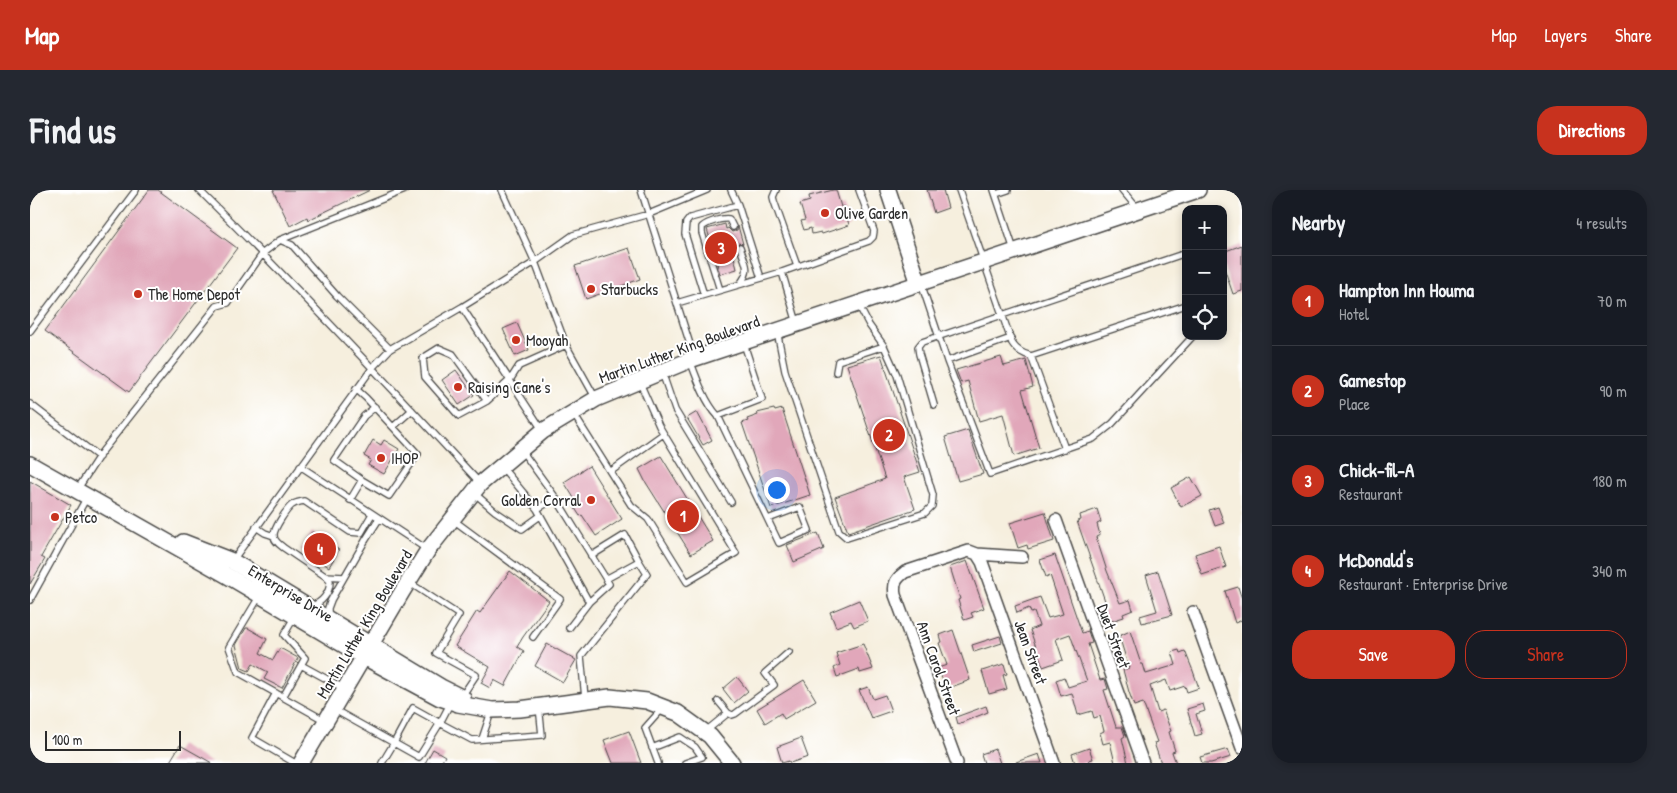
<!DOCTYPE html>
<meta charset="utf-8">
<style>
body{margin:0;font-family:"Patrick Hand",sans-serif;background:#242831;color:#f1f3f6}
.controls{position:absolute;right:15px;top:15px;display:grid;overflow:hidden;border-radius:10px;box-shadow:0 2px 8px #0003}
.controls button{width:45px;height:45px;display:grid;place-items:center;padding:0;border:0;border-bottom:1px solid #363941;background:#171b24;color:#f1f3f6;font:25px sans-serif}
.scale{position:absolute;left:15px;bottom:12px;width:136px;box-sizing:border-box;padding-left:5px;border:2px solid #2b2b2b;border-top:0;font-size:14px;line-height:18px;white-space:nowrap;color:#2b2b2b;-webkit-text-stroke:4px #fff;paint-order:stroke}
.you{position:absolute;left:746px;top:299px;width:18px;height:18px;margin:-12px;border:4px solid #fff;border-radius:50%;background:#1a73e8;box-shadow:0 0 0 8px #1a73e833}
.badge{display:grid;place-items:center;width:32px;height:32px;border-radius:50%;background:#c8321e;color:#fff;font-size:16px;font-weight:700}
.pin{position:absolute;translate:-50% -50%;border:2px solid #fff;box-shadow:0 1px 5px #0006}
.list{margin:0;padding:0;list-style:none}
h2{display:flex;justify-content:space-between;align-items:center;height:65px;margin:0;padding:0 20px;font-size:21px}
h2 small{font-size:16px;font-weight:400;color:#9ea1a6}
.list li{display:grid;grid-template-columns:32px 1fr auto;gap:15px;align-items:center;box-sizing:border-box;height:90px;padding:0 20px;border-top:1px solid #363941}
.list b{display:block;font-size:19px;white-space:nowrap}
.list p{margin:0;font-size:16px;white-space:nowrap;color:#9ea1a6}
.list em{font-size:16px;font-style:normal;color:#9ea1a6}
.actions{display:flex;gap:10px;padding:15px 20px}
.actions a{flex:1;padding:11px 0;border:1px solid #c8321e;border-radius:20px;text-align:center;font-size:18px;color:#c8321e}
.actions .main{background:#c8321e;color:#fff}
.icon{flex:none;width:28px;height:28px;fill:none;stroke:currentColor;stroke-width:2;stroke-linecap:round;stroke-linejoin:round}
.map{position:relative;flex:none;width:1212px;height:573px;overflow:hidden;border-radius:20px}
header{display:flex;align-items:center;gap:30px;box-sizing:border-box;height:70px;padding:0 25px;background:#c8321e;color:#fff}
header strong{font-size:24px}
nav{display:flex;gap:28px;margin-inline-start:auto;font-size:18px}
.intro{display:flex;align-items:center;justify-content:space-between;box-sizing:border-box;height:120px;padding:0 30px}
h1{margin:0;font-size:35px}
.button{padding:12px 22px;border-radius:20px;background:#c8321e;color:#fff;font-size:18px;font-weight:700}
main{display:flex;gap:30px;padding:0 30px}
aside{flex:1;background:#171b24;border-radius:20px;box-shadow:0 2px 8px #0003}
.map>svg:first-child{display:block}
.building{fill:#e1a7ba}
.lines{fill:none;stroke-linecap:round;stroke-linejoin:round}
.lane-casing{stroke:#494846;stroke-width:8}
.street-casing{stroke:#494846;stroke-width:14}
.secondary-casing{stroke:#494846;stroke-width:18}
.lane{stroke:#fff;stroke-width:5.5}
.street{stroke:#fff;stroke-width:11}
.secondary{stroke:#fff;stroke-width:15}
.poi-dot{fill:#c8321e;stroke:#fff;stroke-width:2}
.labels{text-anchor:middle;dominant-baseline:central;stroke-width:4;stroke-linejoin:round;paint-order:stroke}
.poi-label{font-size:16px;fill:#2b2b2b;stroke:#fff;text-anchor:start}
.street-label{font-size:16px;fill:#2b2b2b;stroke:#fff}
</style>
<header>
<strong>Map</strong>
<nav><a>Map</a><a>Layers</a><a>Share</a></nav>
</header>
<div class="intro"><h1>Find us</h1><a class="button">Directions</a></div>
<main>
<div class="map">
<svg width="1212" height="573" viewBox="0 0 1212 573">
<rect width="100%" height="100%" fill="#fff"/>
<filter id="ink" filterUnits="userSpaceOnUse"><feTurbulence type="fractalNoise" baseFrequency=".02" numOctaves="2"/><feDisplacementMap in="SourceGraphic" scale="10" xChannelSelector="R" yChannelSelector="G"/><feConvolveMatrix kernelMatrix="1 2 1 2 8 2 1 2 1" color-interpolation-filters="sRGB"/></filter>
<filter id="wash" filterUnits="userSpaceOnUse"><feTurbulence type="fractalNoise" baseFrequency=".0096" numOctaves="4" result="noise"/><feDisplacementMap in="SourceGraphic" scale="20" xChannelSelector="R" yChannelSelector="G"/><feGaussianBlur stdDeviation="1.12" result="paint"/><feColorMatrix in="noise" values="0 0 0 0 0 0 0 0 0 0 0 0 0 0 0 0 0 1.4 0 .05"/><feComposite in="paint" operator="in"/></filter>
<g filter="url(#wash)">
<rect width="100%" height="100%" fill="#f6efde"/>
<g id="blocks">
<!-- building -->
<path class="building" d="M119 0H128L207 58 99 202 15 141Z
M243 0H340L278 30 277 27 260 36Z
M803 0H806L811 17 814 16 819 35 792 44 791 42 782 44 781 38 774 40 771 31 775 30 770 14 780 11 779 6Z
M897 0H913L918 18 904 23Z
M695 34 696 39 698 38 702 42 707 40 708 36 713 54 708 53 706 58 702 59 707 79 690 84 677 39Z
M1212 55V101L1203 104 1193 75V62Z
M599 58 610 89 556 109 545 76Z
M487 133 499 160 485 166 473 139Z
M851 165 890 282 874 287 885 319 818 342 805 307 855 289 817 175Z
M971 167 974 176 996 170 1003 197 992 200 1009 258 984 266 973 224 949 231 938 191 931 193 926 180Z
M426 180 444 205 429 215 412 190Z
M744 219 745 221 752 219 780 305 741 318 712 233 718 231 717 229 728 225 727 223Z
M667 222 682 250 673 255 657 228Z
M938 240 953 284 928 291 915 247Z
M343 250 351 255 354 250 369 259 354 284 338 275 341 270 334 266Z
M631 266 683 351 661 364 615 291 609 279Z
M559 276 592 329 566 346 552 325 550 326 541 312 544 308 534 292Z
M1161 287 1172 306 1151 317 1141 298Z
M0 291 41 315 11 367 15 369 0 394Z
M1188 317 1194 333 1185 336 1179 320Z
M1067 319 1071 332 1067 334 1070 345 1066 347 1077 381 1090 413 1100 410 1103 420 1093 424 1094 427 1075 433 1072 422 1078 420 1074 408 1047 331 1051 330 1050 325Z
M1015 322 1024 351 998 359 997 355 988 358 980 333Z
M282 342 309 360 299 377 271 359Z
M788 343 794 359 764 372 757 355Z
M1189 356 1196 377 1172 385 1165 364Z
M1025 365 1052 443 1058 441 1062 453 1058 454 1070 490 1075 489 1078 499 1074 500 1086 537H1092L1095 546 1092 548 1098 573H1085L1080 552 1073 554 1070 543 1074 541 1070 526 1064 528 1062 521 1048 525 1042 503 1031 506 1026 490 1034 487 1038 497 1057 491 1040 444 1026 449 1033 470 1013 477 1000 440 1009 436 1004 422 1001 423 999 418 987 423 985 416 1010 407 1018 428 1033 424 1020 385 1016 387 1010 370Z
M937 371 954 418 941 423 943 427 934 430 928 410 930 409 920 377Z
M480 381 519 411 493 447 487 457 494 461 475 496 464 490 460 498 451 493 460 477 425 456 447 421 450 423Z
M1128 381 1142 425 1112 433 1110 426 1127 421 1116 385Z
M1208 397 1212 409V430L1205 433 1195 401Z
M829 410 838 431 824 437 821 431 806 437 800 422Z
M216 438H218L237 449 230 463 243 470 250 458 268 468 252 498 234 489 238 482 223 474 219 481 212 478 206 455Z
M923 440 940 490 916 499 908 478 917 475 909 453 912 452 910 445Z
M1100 441 1111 474H1113L1116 484 1146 475 1142 462 1149 460 1150 463 1155 461 1163 481 1169 498 1157 502 1155 496 1140 501 1136 490 1120 496 1128 522 1133 520 1141 541 1139 542 1145 561 1142 562 1146 573H1131L1124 553 1127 552 1113 513 1104 516 1099 502 1093 480 1099 478 1089 446Z
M970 446 972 453 944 462 942 455Z
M517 454 546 470 533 492 505 476Z
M833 454 843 479 830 483 829 479 807 487 804 478 810 475 806 463Z
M974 474 977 484 973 485 977 499 959 504 952 481Z
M707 487 718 501 704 513 693 499Z
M774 490 786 510 754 529 751 523 735 533 727 519Z
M838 497 843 509 855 505 861 521 841 528 829 500Z
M1173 514 1175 521 1166 524 1172 544 1165 546 1157 519Z
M956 516 958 522 928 534 926 527Z
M599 541 611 573H583L574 550Z
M771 548 778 567 760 573 759 571 752 573 747 557Z
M150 555 182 573H139Z
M1059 558 1063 569 1059 570 1060 573H1045L1042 564Z
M403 559 415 566 411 573H395Z
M965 559 970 573H954L951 564Z
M1198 559 1201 567 1181 573H1172L1170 567Z
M1009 564 1012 573H986V572Z"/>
</g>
</g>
<g filter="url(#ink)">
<use href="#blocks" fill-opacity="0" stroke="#494846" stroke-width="1"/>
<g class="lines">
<!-- lane casing -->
<g class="lane-casing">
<path id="lane" d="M169 0C265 95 357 193 449 292
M472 0 505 72 536 155 565 207
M611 0 664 167
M701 0 708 15 731 88
M746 0 743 7 744 11 767 76
M929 0 982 153C987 161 993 164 1001 166L1156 115
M964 0 984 60
M1092 0 1108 19
M966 4 978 0
M250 50 262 55 307 106 360 159
M752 82 767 133
M891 93 917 171 960 284 1063 249 1082 234 1163 146
M710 94C722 79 715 74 710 57
M690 100 672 43V37C678 32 691 28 699 29L703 37
M674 105 655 44 656 33 660 28 708 15
M647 113 752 82 839 51 843 47 844 41 829 0
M432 117 513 241
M0 141 106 0
M747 141 755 181 809 341 817 348 895 323 902 316 903 305 867 185 854 156 839 135 828 114
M1001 166 1035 259
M660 170C667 189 675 212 688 226L732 209 714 154
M917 171 981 148
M632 182 645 220 701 312
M806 182 808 171 854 156
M457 211 423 164 409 158 393 168 395 187 429 226 457 211 480 190 489 176 536 155
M0 214 69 267
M904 215 889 164 888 157 892 152 1153 64H1156
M543 223 601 315 618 329 657 392 706 363 629 236 610 193
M688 226 749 353 779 340 770 317 738 329
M363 237 382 220
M270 276 398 360
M471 276 507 319 559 412 579 394 526 308 492 261
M580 282 633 244
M332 290 304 270 334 226 345 217
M47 300 71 263 187 116 198 113 233 63 250 50 375 0
M444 303 465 321 492 339 510 326
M320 310 332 290 359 306 388 264 336 208 326 199
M507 319 526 308
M422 329 530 409 503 447
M226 337 235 343 244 346
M561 366 595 345 609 371 576 389
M203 370 343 177 360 159 432 117 505 72 543 45 619 24 677 0
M314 387 295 386 254 358C250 355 244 351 244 346 243 339 257 319 262 315 266 312 270 312 274 311L320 342 331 343 342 324
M380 393 429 425 406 463 446 485 432 506
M229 407 199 457 208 482 294 530
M0 410 57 307
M281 416C292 413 300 403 300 391L295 386
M298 427V418L301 410 335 351 349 329
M539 438 559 412
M271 475 315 499
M246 503 222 548 265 573
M253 507 275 468 254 445 265 426
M555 508 551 466 617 384 609 371
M421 512 410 533 383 518 364 553 389 567 410 533 442 550 512 545 509 516
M303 519 364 553 352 573
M698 523 702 525 705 524 744 495 735 483 759 462
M676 541 698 523 688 511
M452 549 461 522
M622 558 650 547 665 557 672 567 655 573
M628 573 615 538 632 519"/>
</g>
<!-- street casing -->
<g class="street-casing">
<path id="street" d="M1026 330 1113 573
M947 364 952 372 1024 573
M1163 422 1212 558
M927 573 865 405C863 393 866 389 875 382L939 361 947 364 992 367"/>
</g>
<!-- secondary casing -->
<g class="secondary-casing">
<path id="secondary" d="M858 0 889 94
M0 274 196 385 334 467 410 508 428 514 462 520 490 519 580 507 617 511 648 523 680 546 702 573
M153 352 202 371 411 497 433 508
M271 573 372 402 398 360 450 294 513 241 566 209 660 170 1168 0"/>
</g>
<!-- lane -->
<use href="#lane" class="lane"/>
<!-- street -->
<use href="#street" class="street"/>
<!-- secondary -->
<use href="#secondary" class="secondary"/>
</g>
</g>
<!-- markers -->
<g class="poi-dot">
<circle cx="795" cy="23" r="5"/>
<circle cx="561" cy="99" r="5"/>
<circle cx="108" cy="104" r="5"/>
<circle cx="486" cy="150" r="5"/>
<circle cx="428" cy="197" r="5"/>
<circle cx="351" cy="268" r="5"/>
<circle cx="561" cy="310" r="5"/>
<circle cx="25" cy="327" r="5"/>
</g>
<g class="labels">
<!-- poi labels -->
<g class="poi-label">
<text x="805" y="23">Olive Garden</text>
<text x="571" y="99">Starbucks</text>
<text x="118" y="104">The Home Depot</text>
<text x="496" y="150">Mooyah</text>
<text x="438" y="197">Raising Cane's</text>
<text x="361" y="268">IHOP</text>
<text x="551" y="310" text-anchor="end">Golden Corral</text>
<text x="35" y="327">Petco</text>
</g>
<!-- street labels -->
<g class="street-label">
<text transform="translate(649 159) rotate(-20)">Martin Luther King Boulevard</text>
<text transform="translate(261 403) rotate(31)">Enterprise Drive</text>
<text transform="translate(334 434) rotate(-59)">Martin Luther King Boulevard</text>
<text transform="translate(1084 446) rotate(70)">Duet Street</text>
<text transform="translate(1001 462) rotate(70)">Jean Street</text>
<text transform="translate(909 478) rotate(70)">Ann Carol Street</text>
</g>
</g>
</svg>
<div class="controls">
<button>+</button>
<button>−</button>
<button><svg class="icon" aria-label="locate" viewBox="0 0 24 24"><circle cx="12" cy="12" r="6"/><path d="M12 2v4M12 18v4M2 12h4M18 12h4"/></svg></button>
</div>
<div class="scale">100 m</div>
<div class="you"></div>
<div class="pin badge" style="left:653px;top:326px">1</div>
<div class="pin badge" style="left:859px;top:245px">2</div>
<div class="pin badge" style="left:691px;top:58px">3</div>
<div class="pin badge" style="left:290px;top:359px">4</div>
</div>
<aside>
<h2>Nearby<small>4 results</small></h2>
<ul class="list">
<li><span class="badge">1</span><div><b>Hampton Inn Houma</b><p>Hotel</p></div><em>70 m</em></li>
<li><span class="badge">2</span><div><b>Gamestop</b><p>Place</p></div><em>90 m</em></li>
<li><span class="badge">3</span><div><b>Chick-fil-A</b><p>Restaurant</p></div><em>180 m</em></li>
<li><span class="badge">4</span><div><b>McDonald's</b><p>Restaurant · Enterprise Drive</p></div><em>340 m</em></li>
</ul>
<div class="actions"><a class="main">Save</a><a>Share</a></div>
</aside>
</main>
